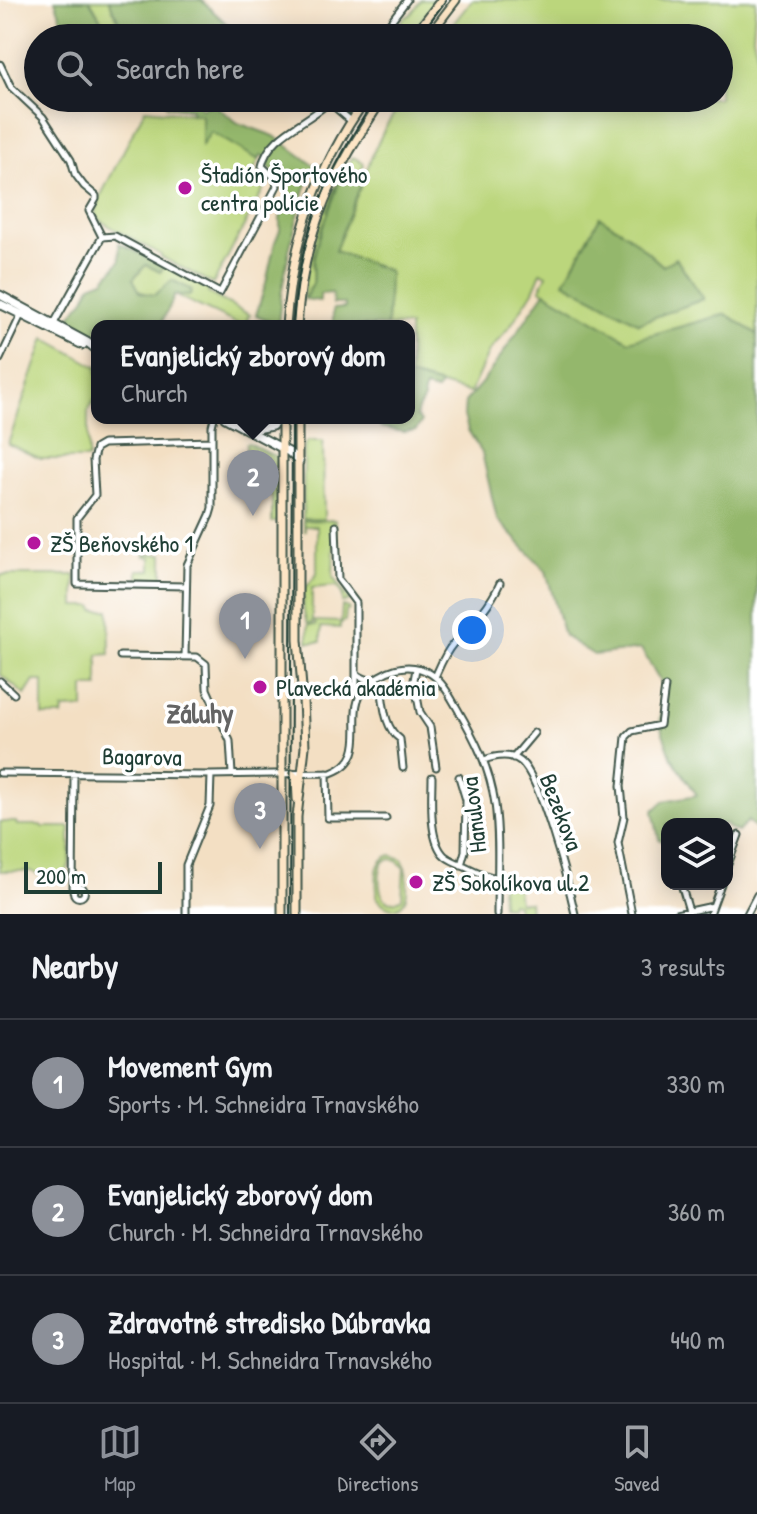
<!DOCTYPE html>
<meta charset="utf-8">
<style>
body{margin:0;font-family:"Patrick Hand",sans-serif;background:#20242c;color:#f1f3f6}
.controls{position:absolute;right:24px;bottom:24px;display:grid;overflow:hidden;border-radius:16px;box-shadow:0 4px 20px #0003}
.controls button{width:72px;height:72px;display:grid;place-items:center;padding:0;border:0;border-bottom:2px solid #363941;background:#171b24;color:#f1f3f6;font:40px sans-serif}
.scale{position:absolute;left:24px;bottom:20px;width:138px;box-sizing:border-box;padding-left:8px;border:4px solid #1f3d34;border-top:0;font-size:22px;line-height:28px;white-space:nowrap;color:#1f3d34;-webkit-text-stroke:6px #fff;paint-order:stroke}
.you{position:absolute;left:472px;top:630px;width:28px;height:28px;margin:-20px;border:6px solid #fff;border-radius:50%;background:#1a73e8;box-shadow:0 0 0 12px #1a73e833}
.badge{display:grid;place-items:center;width:52px;height:52px;border-radius:50%;background:#8c9099;color:#fff;font-size:26px;font-weight:700}
.pin{position:absolute;translate:-50% -66px;filter:drop-shadow(0 2px 4px #0008)}
.pin::after{content:'';position:absolute;top:42px;width:28px;height:24px;background:inherit;clip-path:polygon(0 0,100% 0,50% 100%)}
.popup{position:absolute;left:91px;top:320px;width:324px;height:104px;box-sizing:border-box;display:grid;place-content:center;border-radius:16px;background:#171b24;filter:drop-shadow(0 2px 6px #0005);font-size:26px;white-space:nowrap;color:#9ea1a6}
.popup b{font-size:30px;color:#f1f3f6}
.popup::after{content:'';position:absolute;left:50%;top:100%;margin-left:-16px;border:16px solid transparent;border-top-color:#171b24}
.list{margin:0;padding:0;list-style:none}
h2{display:flex;justify-content:space-between;align-items:center;height:104px;margin:0;padding:0 32px;font-size:34px}
h2 small{font-size:26px;font-weight:400;color:#9ea1a6}
.list li{display:grid;grid-template-columns:52px 1fr auto;gap:24px;align-items:center;box-sizing:border-box;height:128px;padding:0 32px;border-top:2px solid #363941}
.list b{display:block;font-size:30px;white-space:nowrap}
.list p{margin:0;font-size:26px;white-space:nowrap;color:#9ea1a6}
.list em{font-size:26px;font-style:normal;color:#9ea1a6}
.icon{flex:none;width:44px;height:44px;fill:none;stroke:currentColor;stroke-width:2;stroke-linecap:round;stroke-linejoin:round}
.map{position:relative;flex:none;width:757px;height:914px;overflow:hidden}
.search{position:absolute;background:#171b24;box-shadow:0 4px 20px #0003;left:24px;right:24px;top:24px;height:88px;display:flex;align-items:center;gap:20px;box-sizing:border-box;padding:0 28px;border-radius:44px;color:#9ea1a6;font-size:30px}
.sheet{height:488px;background:#171b24}
nav{display:flex;justify-content:space-around;align-items:center;box-sizing:border-box;height:112px;border-top:2px solid #363941;background:#171b24;font-size:22px;color:#9ea1a6}
nav a{display:grid;justify-items:center;gap:4px}
nav .on{color:#8c9099}
.map>svg:first-child{display:block}
.green{fill:#bbd67c;stroke:#6d8a58;stroke-width:2;fill-rule:evenodd}
.forest{fill:#94b76c;stroke:#5a7a50;stroke-width:2}
.lines{fill:none;stroke-linecap:round;stroke-linejoin:round}
.minor-casing{stroke:#3f5549;stroke-width:9}
.tertiary-casing{stroke:#3f5549;stroke-width:11}
.secondary-casing{stroke:#3f5549;stroke-width:11}
.minor{stroke:#fff;stroke-width:5}
.tertiary{stroke:#fff;stroke-width:7}
.secondary{stroke:#fde5c5;stroke-width:7}
.tram{stroke:#1f3d34;stroke-width:2}
.poi-dot{fill:#b5179e;stroke:#fff;stroke-width:3}
.labels{text-anchor:middle;dominant-baseline:central;stroke-width:7;stroke-linejoin:round;paint-order:stroke}
.poi-label{font-size:24px;fill:#1f3d34;stroke:#fff;text-anchor:start}
.street-label{font-size:24px;fill:#1f3d34;stroke:#fff}
.quarter-label{font-size:28px;font-weight:bold;fill:#646464;stroke:#fff}
</style>
<div class="map">
<svg width="757" height="914" viewBox="0 0 757 914">
<rect width="100%" height="100%" fill="#fff"/>
<filter id="ink" filterUnits="userSpaceOnUse"><feTurbulence type="fractalNoise" baseFrequency=".0125" numOctaves="2"/><feDisplacementMap in="SourceGraphic" scale="16" xChannelSelector="R" yChannelSelector="G"/><feConvolveMatrix kernelMatrix="1 2 1 2 8 2 1 2 1" color-interpolation-filters="sRGB"/></filter>
<filter id="wash" filterUnits="userSpaceOnUse"><feTurbulence type="fractalNoise" baseFrequency=".006" numOctaves="4" result="noise"/><feDisplacementMap in="SourceGraphic" scale="32" xChannelSelector="R" yChannelSelector="G"/><feGaussianBlur stdDeviation="1.8" result="paint"/><feColorMatrix in="noise" values="0 0 0 0 0 0 0 0 0 0 0 0 0 0 0 0 0 1.4 0 .05"/><feComposite in="paint" operator="in"/></filter>
<g filter="url(#wash)">
<rect width="100%" height="100%" fill="#f3dfc3"/>
<!-- green -->
<path class="green" d="M90 0H109L120 24 107 30Z
M421 0H437L408 38H393L401 28V22L404 18 411 14Z
M472 0H756L753 36 757 53V334L726 314 629 341 540 289 547 275 541 272 533 291 511 325 489 351 470 393 409 376V326H387L389 271 335 251 374 151 385 128 404 98H719V38H442ZM600 218 628 235 663 266 675 258 639 323Z
M145 109 203 115V143L210 131 259 160 253 172 269 179 213 284 161 257V255L99 220 95 214 100 197Z
M352 158H355L364 164 358 179 354 177 340 179 328 210V218L321 230 314 256 313 283 304 299 303 297C311 247 323 200 352 158Z
M146 264 160 272 165 266 209 290 208 293 250 315 247 318 250 326H242L175 295H190L191 291 155 296 140 292 133 279Z
M45 338 97 367V396L88 410V458L86 459H41L8 444Z
M308 441H323L324 519H303L304 450 305 444Z
M248 443 278 458 280 464 279 520 277 522H272V495L257 494 249 497V490L247 489 246 444Z
M335 520 333 577 350 601 342 602V594L336 586 312 588V624L307 623C302 610 302 599 306 585H308L317 574V526H305V532L303 521Z
M144 554H163V578H138V570H151V557L144 556Z
M0 575H75V606H93L94 610H109L110 654 98 655V687H84V708L63 709 62 716H43V681H34L25 695 0 674Z
M342 606 349 608V610L346 611 345 621 340 624V628L321 627V642H308V625H316L314 621 341 622Z
M0 822H16L17 825H41L42 827H70C69 846 76 876 54 882L31 871H0Z
M391 855 402 859C407 867 409 891 405 900 397 914 383 907 377 897 377 880 372 861 391 855ZM390 859 397 860 404 868 402 898C378 914 376 876 383 862Z
M516 882 519 902H529L530 914H518L517 904 511 903 510 906 502 905 501 884Z"/>
<!-- forest -->
<path class="forest" d="M55 0H89L107 30 120 24 109 0H201L242 38H77L64 26Z
M138 98H203L199 105 202 109 206 106H216L238 123 274 136 315 166 305 189 289 250 281 296 278 326 256 315 266 283 275 242 280 230V218L289 193 280 185 277 175 266 164V157L261 155 259 160 211 132 202 145V115L191 114V109L167 106 164 100Z
M345 176 354 177 362 182 335 251 389 271 387 326H333V309L345 308V304H333L332 293 320 294V301L305 299C307 292 312 289 313 283 315 275 312 265 314 257 320 229 332 206 340 179Z
M600 217 628 235 663 266 676 258 704 299 639 323 564 282Z
M119 243 165 266 160 272 146 265 133 279 140 292 155 295 172 280 192 290 190 295H175L160 326H97V337L67 320 85 299 91 285 104 280 120 261Z
M545 292 629 341 726 314 757 334V830L748 821 738 832 727 827V824H667V844L659 839 653 811 664 801 697 795 672 758 660 725 664 687 641 649 594 655 564 636 546 571 497 519 482 453 468 430 464 416 465 402 485 379Z
M409 376 441 385 437 391 425 388 423 393 424 399 418 409 416 416 421 422 416 430 403 432 381 427 379 425V418H409Z"/>
</g>
<g filter="url(#ink)">
<g class="lines">
<!-- minor casing -->
<g class="minor-casing">
<path id="minor" d="M378 38 407 0
M0 64 11 87 43 117 71 160 75 174 84 186 96 196V199L89 211 102 237
M329 102 351 121
M52 327 102 237 115 236 220 293 277 186 275 178 262 166C269 132 312 122 333 98
M0 359 21 315
M336 526 338 579 356 603V688L359 696
M186 586 77 584V518L95 495 93 460 96 448 103 444 212 441
M120 656 197 657 206 664 207 689 230 741 232 774
M185 656 187 565 210 515 212 508V426L214 418
M416 669 414 680 420 712 430 727 436 767
M357 674C364 681 375 679 381 686 384 704 384 728 400 739L403 768
M435 677C440 666 445 653 453 644 471 625 489 608 500 583
M0 681 14 694
M513 758 534 733
M484 760C495 756 509 753 520 761 540 775 569 887 575 914
M0 773 211 775 331 773C375 757 342 713 365 688 382 670 408 659 431 674 443 682 450 696 457 708 475 739 490 768 495 804 500 840 497 878 497 914
M327 773 328 818H386
M432 777C432 798 428 841 445 856 451 861 460 864 467 867 477 872 486 876 497 878
M459 777 466 800 465 851 461 865
M727 867 739 835
M681 884 689 911
M73.5 892a5.5 5.5 0 1 1 11 0a5.5 5.5 0 1 1-11 0Z
M73 891 74 773
M186 914V865L210 806 211 775
M632 914 618 843 624 817 621 786 626 737 632 731 660 725 665 687
M676 914 713 906
M710 914 721 884
M747 914 757 895"/>
</g>
<!-- tertiary casing -->
<g class="tertiary-casing">
<path id="tertiary" d="M0 295 87 342 97 350
M0 304 83 345
M225 418 289 452 299 462
M251 430 272 426 280 418"/>
</g>
<!-- secondary casing -->
<g class="secondary-casing">
<path id="secondary" d="M412 38 441 0
M427 38 456 0
M286 326C292 240 317 168 367 98
M297 326C300 283 308 240 325 200 340 164 362 131 383 98
M292 774 296 778 297 799
M282 914V418
M297 914V817L305 747 303 699 298 640V418"/>
</g>
<!-- minor -->
<use href="#minor" class="minor"/>
<!-- tertiary -->
<use href="#tertiary" class="tertiary"/>
<!-- secondary -->
<use href="#secondary" class="secondary"/>
<!-- tram -->
<path class="tram" d="M418 38 446 0
M293 326C299 236 326 172 376 98
M290 914 292 418"/>
</g>
</g>
<!-- markers -->
<g class="poi-dot">
<circle cx="185" cy="188" r="8"/>
<circle cx="34" cy="543" r="8"/>
<circle cx="260" cy="687" r="8"/>
<circle cx="416" cy="882" r="8"/>
</g>
<g class="labels">
<!-- poi labels -->
<g class="poi-label">
<text x="201" y="174">Štadión Športového<tspan x="201" dy="28">centra polície</tspan></text>
<text x="50" y="543">ZŠ Beňovského 1</text>
<text x="276" y="687">Plavecká akadémia</text>
<text x="432" y="882">ZŠ Sokolíkova ul.2</text>
</g>
<!-- street labels -->
<g class="street-label">
<text transform="translate(142 756) rotate(1)">Bagarova</text>
<text transform="translate(562 812) rotate(69)">Bezekova</text>
<text transform="translate(473 815) rotate(-97)">Hanulova</text>
</g>
<!-- quarter labels -->
<g class="quarter-label">
<text x="200" y="713">Záluhy</text>
</g>
</g>
</svg>
<div class="controls">
<button><svg class="icon" aria-label="layers" viewBox="0 0 24 24"><path d="M12 4l9 5-9 5-9-5zM3 14l9 5 9-5"/></svg></button>
</div>
<div class="scale">200 m</div>
<div class="you"></div>
<div class="pin badge" style="left:245px;top:659px">1</div>
<div class="pin badge" style="left:253px;top:516px">2</div>
<div class="popup"><b>Evanjelický zborový dom</b>Church</div>
<div class="pin badge" style="left:260px;top:849px">3</div>
<div class="search"><svg class="icon" aria-label="search" viewBox="0 0 24 24"><circle cx="10" cy="10" r="6"/><path d="M15 15l6 6"/></svg>Search here</div>
</div>
<section class="sheet">
<h2>Nearby<small>3 results</small></h2>
<ul class="list">
<li><span class="badge">1</span><div><b>Movement Gym</b><p>Sports · M. Schneidra Trnavského</p></div><em>330 m</em></li>
<li><span class="badge">2</span><div><b>Evanjelický zborový dom</b><p>Church · M. Schneidra Trnavského</p></div><em>360 m</em></li>
<li><span class="badge">3</span><div><b>Zdravotné stredisko Dúbravka</b><p>Hospital · M. Schneidra Trnavského</p></div><em>440 m</em></li>
</ul>
</section>
<nav>
<a class="on"><svg class="icon" aria-label="map" viewBox="0 0 24 24"><path d="M3 6l6-2 6 2 6-2v14l-6 2-6-2-6 2zM9 4v14M15 6v14"/></svg>Map</a>
<a><svg class="icon" aria-label="directions" viewBox="0 0 24 24"><path d="M12 3l9 9-9 9-9-9zM9 14v-3h6M13 9l2 2-2 2"/></svg>Directions</a>
<a><svg class="icon" aria-label="saved" viewBox="0 0 24 24"><path d="M7 4h10v16l-5-4-5 4z"/></svg>Saved</a>
</nav>
